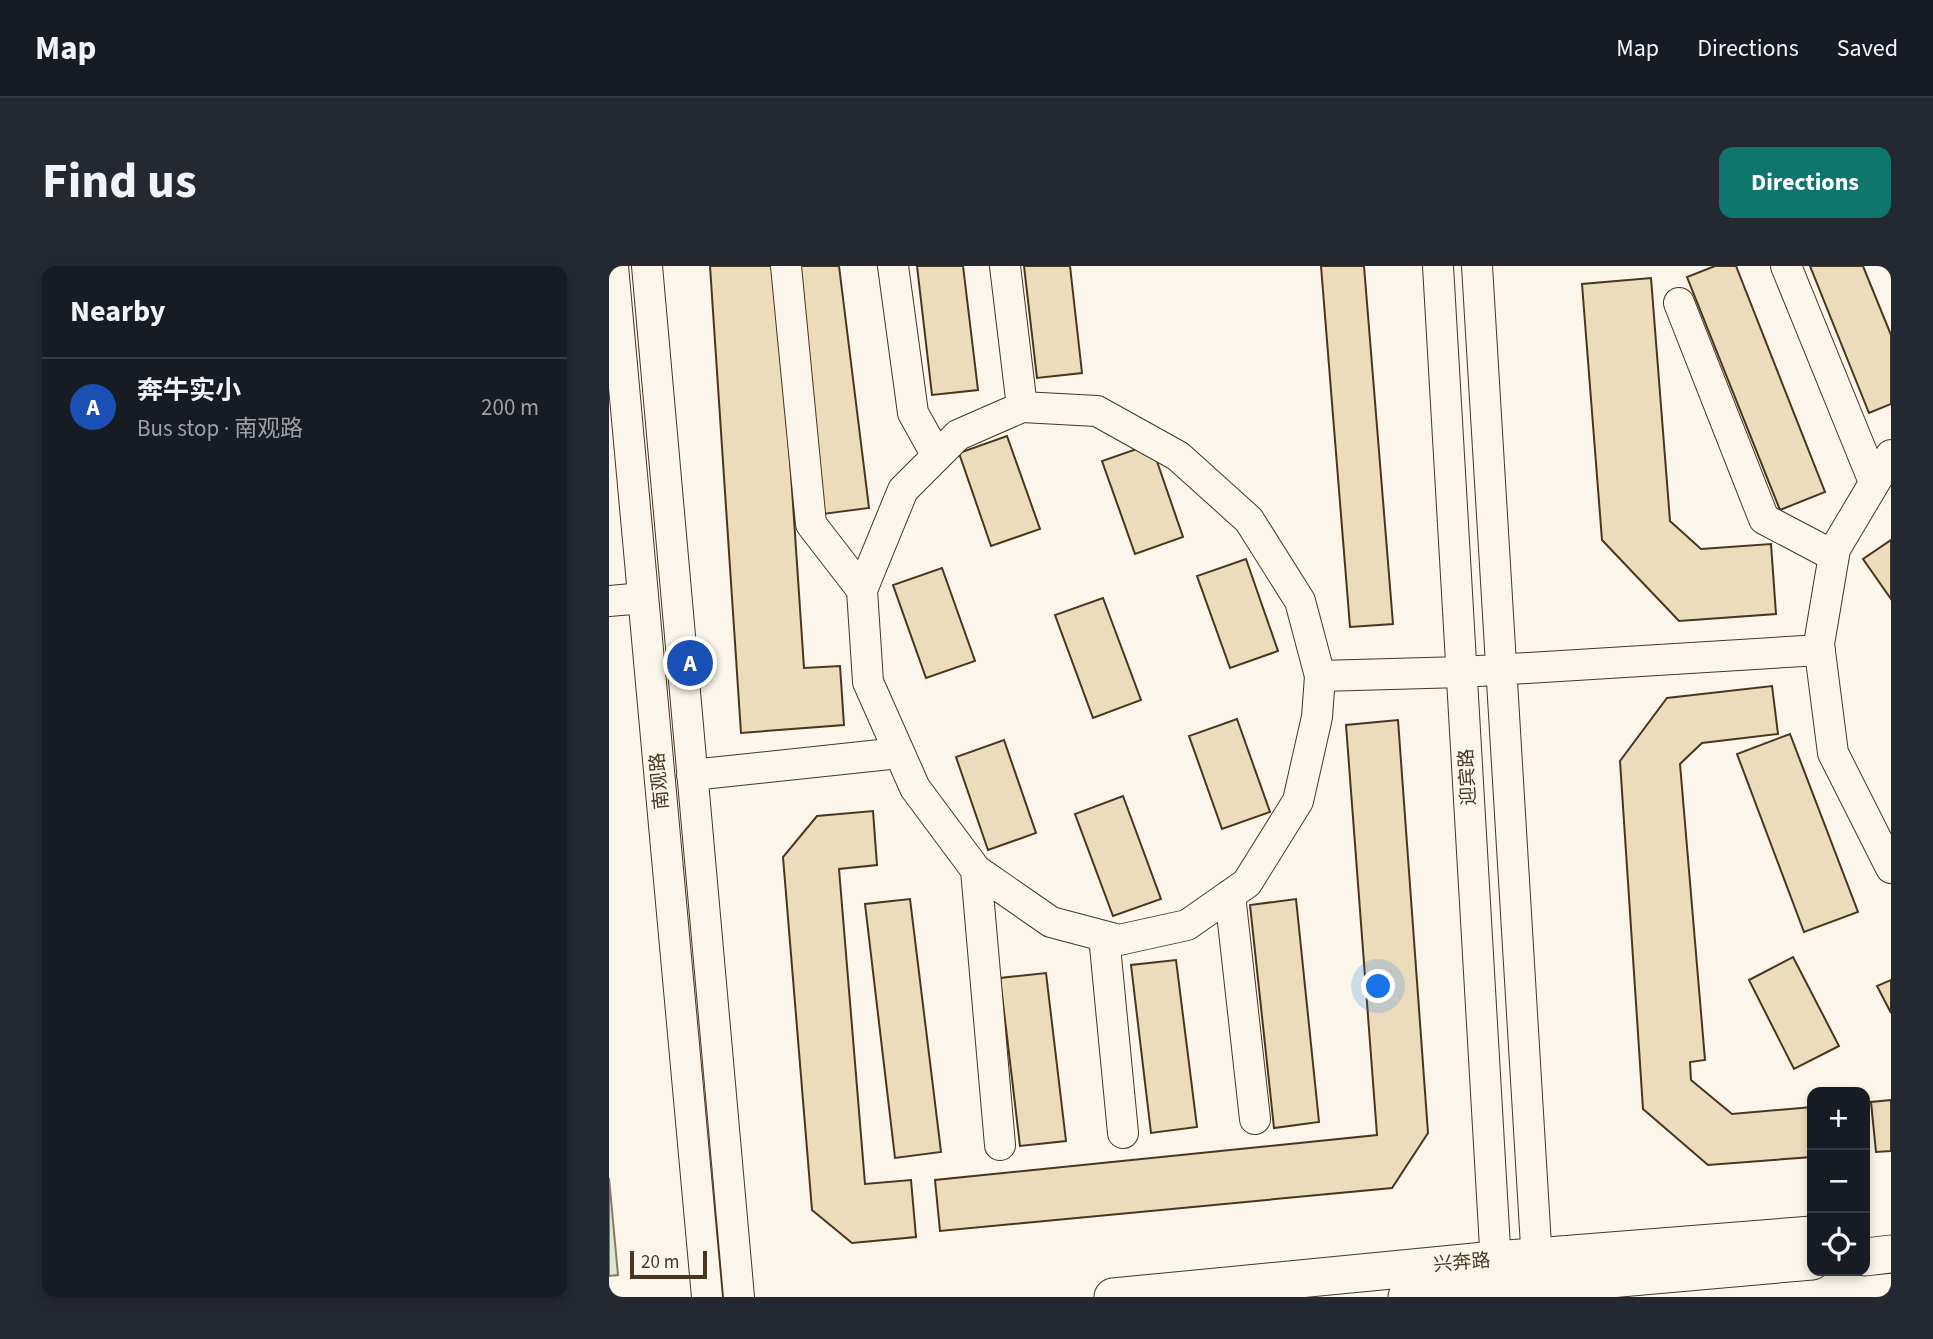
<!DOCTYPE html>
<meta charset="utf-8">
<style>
body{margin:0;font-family:"Source Sans 3","Noto Sans SC",sans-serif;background:#242831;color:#f1f3f6}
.controls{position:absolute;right:21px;bottom:21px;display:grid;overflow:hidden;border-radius:14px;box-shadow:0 4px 10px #0003}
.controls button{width:63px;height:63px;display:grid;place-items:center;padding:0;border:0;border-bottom:2px solid #363941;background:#171b24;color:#f1f3f6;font:35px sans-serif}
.scale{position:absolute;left:21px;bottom:18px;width:77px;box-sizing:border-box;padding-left:7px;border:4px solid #4a3520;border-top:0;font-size:19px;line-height:24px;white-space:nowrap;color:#4a3520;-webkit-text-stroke:5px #fbf6e9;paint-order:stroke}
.you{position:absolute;left:770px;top:721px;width:24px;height:24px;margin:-18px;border:5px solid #fff;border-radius:50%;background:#1a73e8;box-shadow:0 0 0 10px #1a73e833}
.badge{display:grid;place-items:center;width:46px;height:46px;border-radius:50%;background:#0f766e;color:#fff;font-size:23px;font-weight:700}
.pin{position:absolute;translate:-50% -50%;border:4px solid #fff;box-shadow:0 2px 7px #0006}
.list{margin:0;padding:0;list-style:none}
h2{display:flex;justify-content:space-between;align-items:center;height:91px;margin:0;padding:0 28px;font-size:30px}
h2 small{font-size:23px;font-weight:400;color:#9ea1a6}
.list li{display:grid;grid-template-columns:46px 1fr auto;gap:21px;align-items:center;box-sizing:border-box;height:98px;padding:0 28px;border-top:2px solid #363941}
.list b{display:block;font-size:26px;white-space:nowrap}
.list p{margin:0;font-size:23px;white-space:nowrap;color:#9ea1a6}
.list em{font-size:23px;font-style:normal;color:#9ea1a6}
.icon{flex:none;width:38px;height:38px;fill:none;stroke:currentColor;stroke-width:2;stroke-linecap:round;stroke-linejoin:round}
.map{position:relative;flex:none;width:1282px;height:1031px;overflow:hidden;border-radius:14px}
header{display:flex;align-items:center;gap:42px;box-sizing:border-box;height:98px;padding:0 35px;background:#171b24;border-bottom:2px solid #363941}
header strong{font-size:33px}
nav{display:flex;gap:38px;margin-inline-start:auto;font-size:24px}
.intro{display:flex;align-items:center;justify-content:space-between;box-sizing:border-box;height:168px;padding:0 42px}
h1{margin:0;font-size:49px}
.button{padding:18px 32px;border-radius:14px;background:#0f766e;color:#fff;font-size:24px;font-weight:700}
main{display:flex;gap:42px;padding:0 42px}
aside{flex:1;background:#171b24;border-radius:14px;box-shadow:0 4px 10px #0003}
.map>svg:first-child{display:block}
.green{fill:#dce7d0;stroke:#887966;stroke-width:2}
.building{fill:#ecdcbc;stroke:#4a3520;stroke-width:2}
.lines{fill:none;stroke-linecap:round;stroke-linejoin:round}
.minor-casing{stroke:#4a3520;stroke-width:32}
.major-casing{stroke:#4a3520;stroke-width:39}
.minor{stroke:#fbf6e9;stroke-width:30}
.major{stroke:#fbf6e9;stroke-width:37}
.labels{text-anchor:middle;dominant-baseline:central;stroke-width:5;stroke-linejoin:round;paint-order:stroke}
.street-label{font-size:19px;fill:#4a3520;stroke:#fbf6e9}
</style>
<header>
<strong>Map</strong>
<nav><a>Map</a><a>Directions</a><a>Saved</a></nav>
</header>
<div class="intro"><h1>Find us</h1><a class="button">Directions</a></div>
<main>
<aside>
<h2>Nearby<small></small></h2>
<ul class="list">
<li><span class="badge" style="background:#1a4fb4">A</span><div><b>奔牛实小</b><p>Bus stop · 南观路</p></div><em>200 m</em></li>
</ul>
</aside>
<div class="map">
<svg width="1282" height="1031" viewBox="0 0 1282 1031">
<rect width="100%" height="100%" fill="#fbf6e9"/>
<!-- green -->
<path class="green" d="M0 912 9 1009 0 1010Z"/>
<!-- building -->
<path class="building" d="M101 0H168L195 402 231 400 235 459 132 467Z
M184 0H230L260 242 214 248Z
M308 0H354L369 124 323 129Z
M415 0H461L473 107 428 112Z
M712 0H755L784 358 741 361Z
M1106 0H1127L1216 226 1171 244 1078 11Z
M1201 0H1254L1282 69V138L1260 147Z
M1042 12 1061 255 1092 283 1162 278 1167 348 1070 355 993 274 973 18Z
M398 170 431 263 382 280 350 187Z
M542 178 574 271 526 288 493 195Z
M1282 274V333L1254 293Z
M637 293 669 385 621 402 588 310Z
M333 302 366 395 317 412 284 319Z
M494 332 532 434 484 452 446 349Z
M1163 420 1169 468 1093 477 1071 498 1096 794 1081 796 1082 814 1123 848 1203 841V891L1099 899 1034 843 1011 495 1058 432Z
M628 453 661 546 613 563 580 470Z
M789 454 819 867 783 922 331 965 326 914 768 869 737 459Z
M1181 468 1249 646 1195 666 1128 488Z
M395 474 427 567 379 584 347 491Z
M514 530 552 633 504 650 466 548Z
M264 545 268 599 230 603 256 918 302 914 307 971 243 977 203 944 174 591 208 550Z
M301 633 332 886 286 892 256 638Z
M687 633 710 856 665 862 641 639Z
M1184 691 1230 780 1185 803 1140 714Z
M567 694 588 861 542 867 522 699Z
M437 707 457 875 411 880 391 712Z
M1282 714V747L1268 720Z
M1282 834V885L1267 886 1262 836Z"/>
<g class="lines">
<!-- minor casing -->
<g class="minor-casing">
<path id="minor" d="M4 0 98 1031
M38 0 130 1031
M177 0 202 258 253 324
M284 0 304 147 328 190
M396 0 413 141
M829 0 888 1016
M868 0 929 1013
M1177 0 1265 216
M1070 37 1155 253 1225 290
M413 141 488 145 569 190 640 254 691 335 711 410 708 451 689 535 638 617 578 659 510 674 442 656 367 604 306 522 259 416 253 324 294 224 349 169Z
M1282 189 1226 283 1210 378 1224 487 1282 602
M0 335 34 332
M711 410 853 406 1211 384
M83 509 290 487
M367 604 391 879
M621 629 646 853
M495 670 514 867"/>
</g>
<!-- major casing -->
<g class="major-casing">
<path id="major" d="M1256 991 1282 988
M504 1031 886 994 1203 969
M798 1031 1203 995"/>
</g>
<!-- minor -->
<use href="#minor" class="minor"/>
<!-- major -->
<use href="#major" class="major"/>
</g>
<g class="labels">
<!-- street labels -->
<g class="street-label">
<text transform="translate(859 511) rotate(-93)">迎宾路</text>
<text transform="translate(51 515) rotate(-95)">南观路</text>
<text transform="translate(853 997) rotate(-5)">兴奔路</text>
</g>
</g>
</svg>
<div class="controls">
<button>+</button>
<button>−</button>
<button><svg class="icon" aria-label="locate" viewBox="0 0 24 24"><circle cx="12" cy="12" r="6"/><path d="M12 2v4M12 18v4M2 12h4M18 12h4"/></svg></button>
</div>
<div class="scale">20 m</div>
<div class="you"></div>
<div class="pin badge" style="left:81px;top:397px;background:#1a4fb4">A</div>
</div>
</main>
